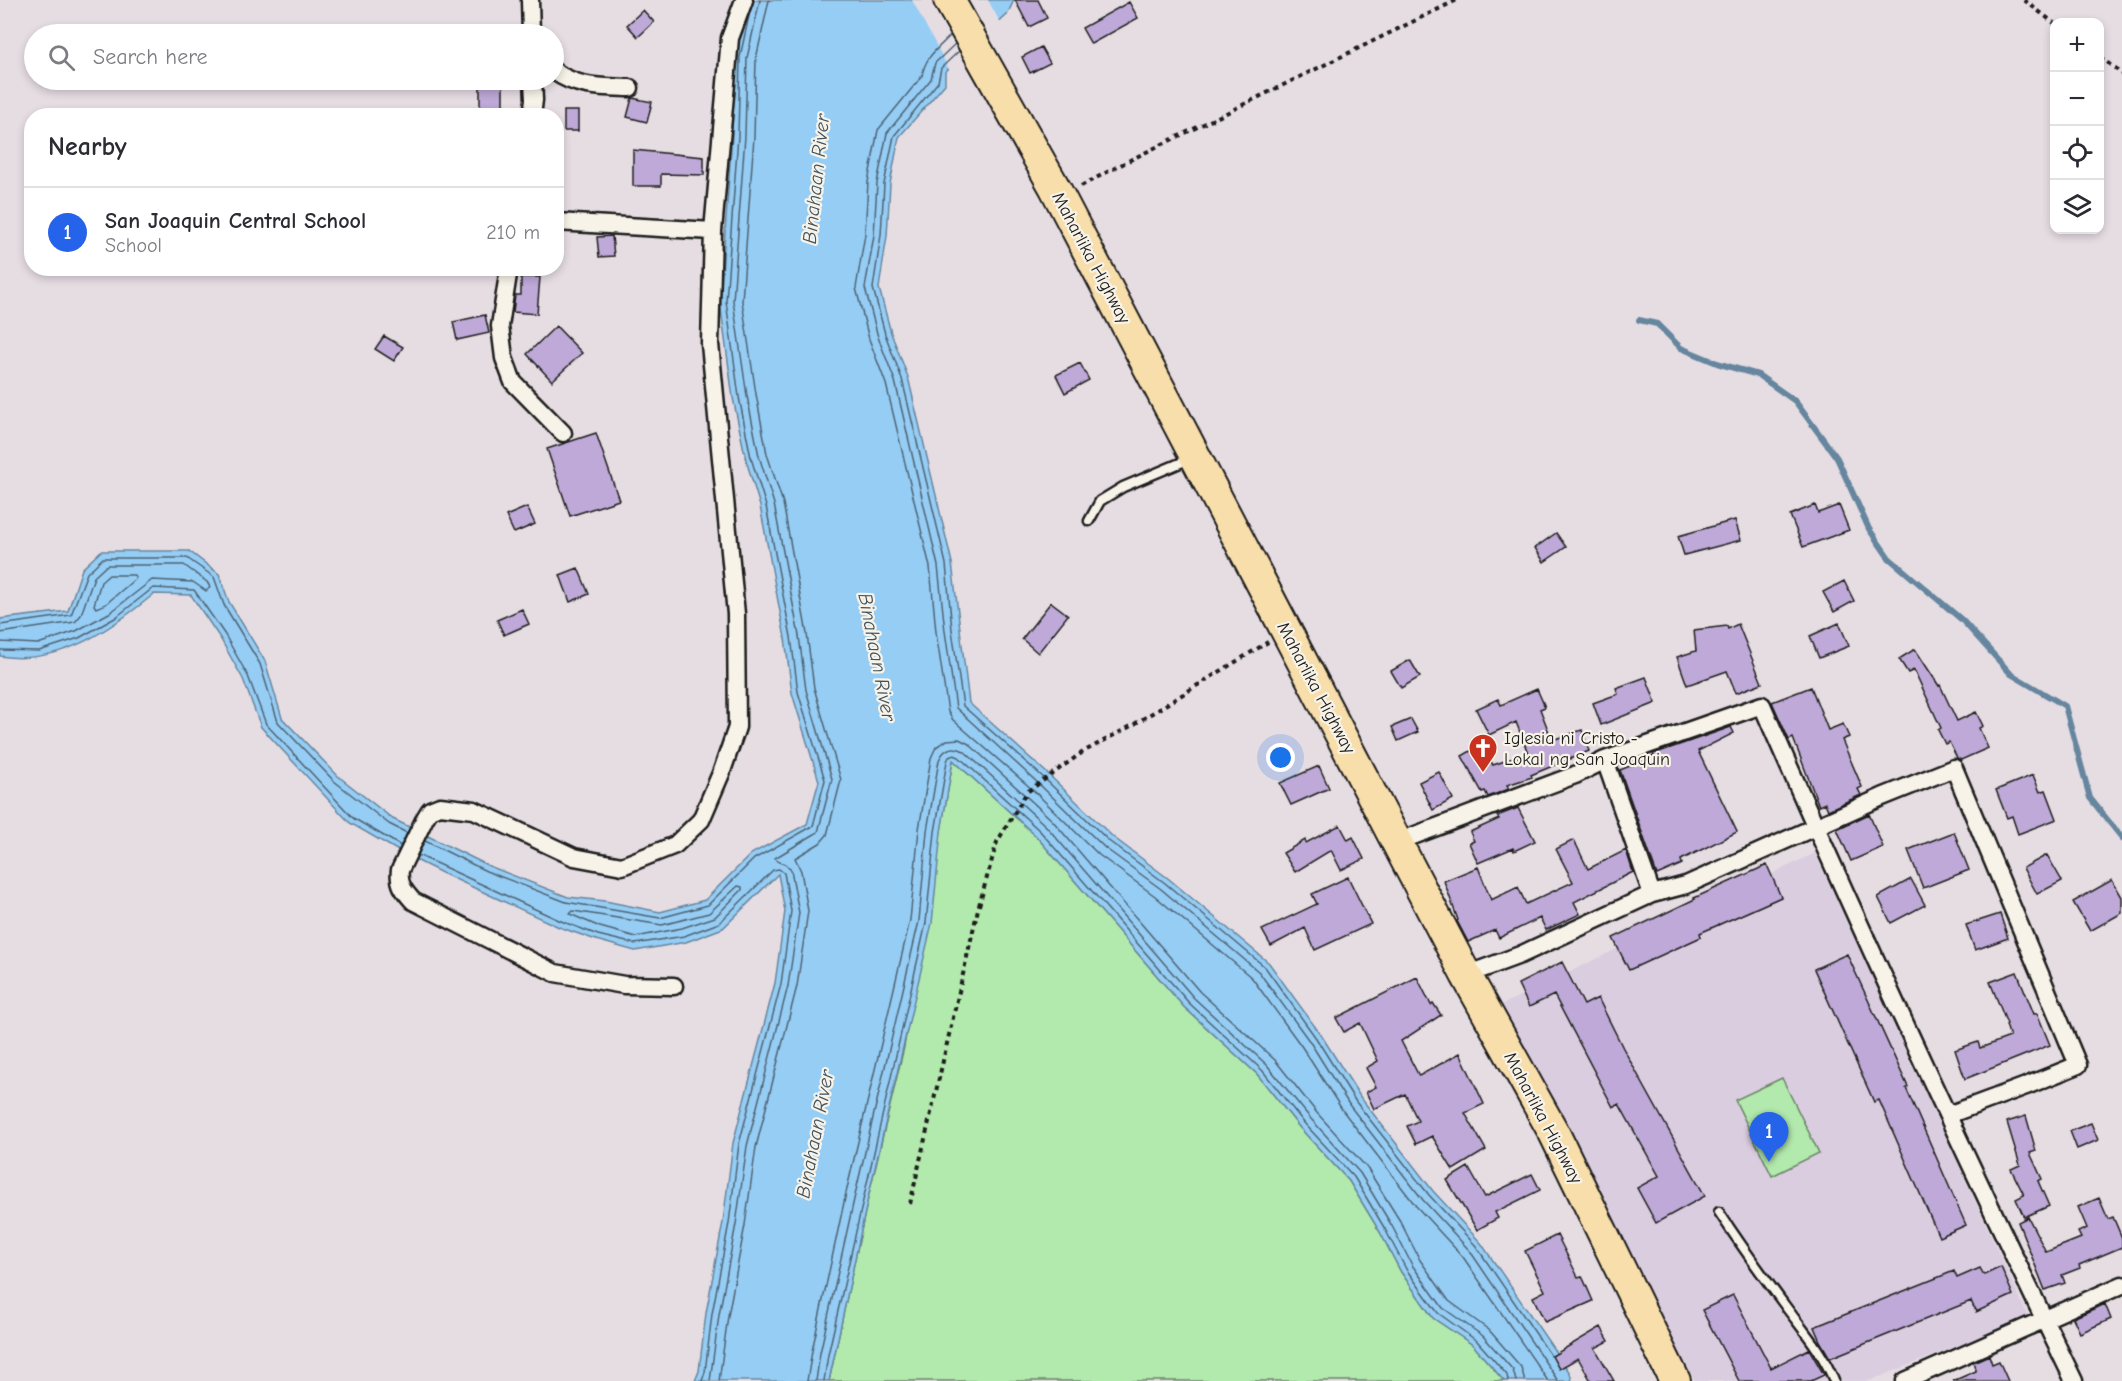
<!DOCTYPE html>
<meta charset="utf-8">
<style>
body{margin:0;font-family:"Comic Neue",sans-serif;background:#f2f2f3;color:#2b2b33}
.controls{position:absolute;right:18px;top:18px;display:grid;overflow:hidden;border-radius:12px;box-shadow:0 3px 9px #0003}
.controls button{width:54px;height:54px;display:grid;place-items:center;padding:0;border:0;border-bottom:2px solid #e1e1e2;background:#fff;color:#2b2b33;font:30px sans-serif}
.you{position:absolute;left:1281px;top:758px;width:21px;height:21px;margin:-15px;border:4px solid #fff;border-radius:50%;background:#1a73e8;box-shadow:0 0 0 9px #1a73e833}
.badge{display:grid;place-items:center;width:39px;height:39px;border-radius:50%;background:#2563eb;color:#fff;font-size:20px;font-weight:700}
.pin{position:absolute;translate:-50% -50px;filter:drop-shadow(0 2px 3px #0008)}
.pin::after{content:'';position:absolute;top:32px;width:21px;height:18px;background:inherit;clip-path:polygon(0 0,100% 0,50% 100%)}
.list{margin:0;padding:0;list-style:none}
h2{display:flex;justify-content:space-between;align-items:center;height:78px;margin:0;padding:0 24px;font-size:26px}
h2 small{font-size:20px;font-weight:400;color:#7c7c81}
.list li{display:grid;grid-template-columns:39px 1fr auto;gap:18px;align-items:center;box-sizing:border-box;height:90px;padding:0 24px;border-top:2px solid #e1e1e2}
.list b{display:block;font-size:22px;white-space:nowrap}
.list p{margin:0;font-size:20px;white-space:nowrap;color:#7c7c81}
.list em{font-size:20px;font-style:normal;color:#7c7c81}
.icon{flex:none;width:33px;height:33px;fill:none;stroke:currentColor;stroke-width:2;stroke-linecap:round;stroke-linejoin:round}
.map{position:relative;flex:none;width:2122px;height:1381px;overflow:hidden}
.search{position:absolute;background:#fff;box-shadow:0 3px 9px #0003;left:24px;top:24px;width:540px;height:66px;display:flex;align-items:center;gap:15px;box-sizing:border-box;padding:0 21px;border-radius:33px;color:#7c7c81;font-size:22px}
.panel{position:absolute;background:#fff;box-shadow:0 3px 9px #0003;left:24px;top:108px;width:540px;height:168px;border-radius:24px}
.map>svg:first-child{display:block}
.built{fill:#dacde0}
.green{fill:#b2e9ad;stroke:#678264;stroke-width:1.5}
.water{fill:#96cdf5;stroke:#65869e;stroke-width:1.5}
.pier{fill:#e6dde3}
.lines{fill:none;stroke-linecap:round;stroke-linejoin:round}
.shore{stroke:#4d6373;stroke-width:1.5}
.stream{stroke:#65869e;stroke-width:6}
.building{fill:#bea9d8;stroke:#1c1c1c;stroke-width:1.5}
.lane-casing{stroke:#1c1c1c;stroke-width:13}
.street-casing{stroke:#1c1c1c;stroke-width:21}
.highway-casing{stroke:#1c1c1c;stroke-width:34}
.path{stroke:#1c1c1c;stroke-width:4;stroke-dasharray:4.5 4.5;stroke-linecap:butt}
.lane{stroke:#f7f3e8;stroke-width:8}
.street{stroke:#f7f3e8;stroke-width:16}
.highway{stroke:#f8deab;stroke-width:30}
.labels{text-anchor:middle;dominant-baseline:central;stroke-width:4.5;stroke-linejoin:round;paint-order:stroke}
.street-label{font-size:18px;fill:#1c1c1c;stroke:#f7f3e8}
.poi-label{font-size:18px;fill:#1c1c1c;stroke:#f7f3e8;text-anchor:start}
.water-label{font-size:20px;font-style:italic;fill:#41515d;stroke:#f7f3e8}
</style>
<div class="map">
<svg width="2122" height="1381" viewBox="0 0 2122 1381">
<rect width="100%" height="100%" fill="#e6dde3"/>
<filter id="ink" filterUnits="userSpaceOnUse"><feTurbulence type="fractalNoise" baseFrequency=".0167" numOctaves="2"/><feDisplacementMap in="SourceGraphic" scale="12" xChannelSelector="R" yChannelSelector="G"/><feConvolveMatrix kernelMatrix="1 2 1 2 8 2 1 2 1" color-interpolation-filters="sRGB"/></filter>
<g filter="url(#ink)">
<!-- built -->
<path class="built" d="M1815 853 2029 1318 1869 1381H1695L1501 1005Z"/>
<!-- green -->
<path class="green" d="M953 760 1036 836 1184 1007 1257 1074 1300 1128 1349 1181 1380 1232 1401 1272 1433 1318 1473 1345 1504 1381H829L868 1198 904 1047Z
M1782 1078 1819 1153 1772 1176 1735 1100Z"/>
<!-- water -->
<path class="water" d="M747 0H1014L1007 15 945 72V84L899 137 890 184 887 236 879 288 891 333 908 377 952 563 969 703 1048 774 1113 837 1169 879 1269 963 1321 1035 1361 1098 1433 1191 1481 1243 1570 1373 1572 1381H1504L1473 1345 1433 1318 1401 1272 1380 1232 1349 1181 1300 1128 1257 1074 1184 1007 1036 836 953 760 941 832 932 923 868 1198 829 1381H695L699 1371 706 1313 723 1222 733 1143 775 983 785 911 778 874 723 928 686 942 635 951 596 940 559 927 442 873 402 853 350 823 261 727 243 679 220 638 191 595 154 594C111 629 60 666 0 656V619L68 611 82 569 101 551H189L219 574 229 602 265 661 282 718 338 776 393 819 489 866 568 897 605 901 660 912 705 900 751 854 807 824 819 781 792 693 785 638 760 506 746 460 733 398 720 302 732 135 734 56Z"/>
<!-- pier -->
<path class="pier" d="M912 0H988L1001 24 950 71Z"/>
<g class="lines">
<!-- shore -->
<path class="shore" d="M950 36C937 49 925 57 922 76L878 130 868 182 865 234 856 288 869 339 886 384 930 567 936 632 948 712 953 720 1033 790 1099 855 1155 896 1252 978 1302 1047 1343 1111 1416 1206 1463 1257 1548 1381
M955 44 935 63 931 79 887 133 877 183 874 235 865 288 878 337 895 381 938 566 945 631 956 708 1039 784 1105 848 1161 889 1259 972 1310 1042 1350 1106 1423 1200 1470 1251 1558 1381
M959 51 941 68 938 82 894 136 884 184 881 235 873 288 885 334 902 379 946 564 952 630 963 706 1044 778 1110 842 1165 883 1265 967 1316 1038 1356 1102 1429 1195 1476 1246 1551 1356
M109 575H134L136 578 106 604 96 608 94 605 101 582Z
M0 625 71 615 87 573 103 558H187L214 577 224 605 260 664 278 722 334 781 389 824 407 833
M0 633 75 622 81 615 94 577 107 565H184L207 582 210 587 206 591 193 582 152 580 111 612 76 631 38 644 0 642
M0 650 39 651 79 638 115 618 153 588 194 590 225 635 248 676 266 724 353 818 401 846
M425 841 486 871 566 902 660 918 708 905 754 859 813 826 825 780 798 692 791 637 766 506 751 458 739 397 726 301 738 136 740 57 750 11
M418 855 561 921 598 935 635 944 684 936 719 923 773 870 779 869 784 873 791 911 781 984 739 1144 729 1223 712 1314 705 1372 702 1381
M738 886 742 887V890L715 917 682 928 636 937 600 927 570 914 573 911 662 925 709 913Z
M710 1381 719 1315 736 1224 747 1146 788 986 799 913 791 870 785 864 777 861 775 858 818 832 832 779 806 690 799 636 774 504 759 456 747 396 733 301 745 136 747 58 760 0
M719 1381 728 1316 745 1225 756 1147 797 986 808 911 801 871 795 858 820 843 827 835 841 780 814 688 807 634 783 503 767 454 756 394 742 301 754 137 756 59 769 0
M807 1381 812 1351 846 1193 910 920 919 829 931 758 936 747 947 740 959 739 969 744 1052 820 1200 992 1275 1060 1317 1113 1367 1168 1400 1221 1420 1260 1449 1301 1489 1330 1521 1367 1525 1381
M816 1381 820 1353 855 1195 919 921 927 831 939 760C944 748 953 745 964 751L1046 826 1194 998 1267 1065 1311 1119 1360 1173 1392 1226 1412 1265 1443 1308 1483 1336 1513 1370 1516 1381
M824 1381 828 1355 926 923 935 832 947 761 949 757 954 755 959 757 1040 831 1189 1003 1262 1070 1305 1124 1354 1177 1385 1229 1406 1269 1438 1313 1477 1341 1507 1375 1508 1381"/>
<!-- stream -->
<path class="stream" d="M1639 320 1657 324 1681 348 1717 363 1758 375 1795 401 1837 458 1869 529 1889 558 1962 620 2011 674 2065 706 2090 798 2122 838"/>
</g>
<!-- building -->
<path class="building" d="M1015 0H1038L1047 18 1029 27Z
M1129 2 1138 18 1091 44 1082 28Z
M643 10 654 22 638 37 627 25Z
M1041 47 1050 63 1030 73 1022 57Z
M480 80H503V116H480Z
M632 98 652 102 647 122 627 117Z
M564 111H578V131H564Z
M633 150 704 157V175L661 174V186H633Z
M612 236 614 256 599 257 597 237Z
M521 277H540L537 314 513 312 515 295H521Z
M485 315 489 333 457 340 453 322Z
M556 326 582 353 552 381 527 354Z
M384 336 403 347 394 361 375 349Z
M1080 363 1089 380 1065 393 1056 375Z
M596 433 619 500 570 516 547 449Z
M1815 505 1818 513 1839 505 1849 530 1803 547 1790 515Z
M527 507 535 524 514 533 506 516Z
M1735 520 1741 540 1684 555 1678 536Z
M1556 533 1566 547 1544 562 1535 548Z
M578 568 589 594 570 602 560 575Z
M1844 581 1854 601 1834 612 1823 592Z
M1051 602 1068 615 1038 653 1022 639Z
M522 609 529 624 504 635 497 620Z
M1839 623 1849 646 1819 658 1810 636Z
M1738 624 1762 683 1736 693 1727 671 1687 685 1677 657 1696 651 1694 630 1727 626 1728 629Z
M1915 649 1939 686 1940 685 1957 721 1976 712 1983 726 1979 728 1988 748 1961 760 1957 758 1949 742 1945 744 1938 730 1941 728 1914 670 1908 673 1899 659Z
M1410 660 1420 677 1401 688 1391 671Z
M1646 677 1656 703 1601 725 1593 703 1618 694 1616 688Z
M1811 687 1828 730 1843 724 1849 737 1842 740 1862 787 1858 789 1861 795 1828 810 1825 803 1819 806 1793 738 1789 740 1772 702Z
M1537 689 1545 707 1540 709 1552 740 1582 730 1589 751 1531 775 1532 777 1507 785 1509 789 1488 797 1485 791 1482 792 1462 756 1481 745 1493 765 1528 753 1516 722 1489 735 1476 709 1498 699 1501 705Z
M1411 719 1418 732 1398 741 1392 727Z
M1731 727 1734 733 1698 751 1737 832 1681 860 1682 864 1657 875 1620 770 1654 756 1653 754Z
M1319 766 1329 788 1291 805 1280 783Z
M1439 772 1453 799 1433 810 1419 782Z
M2033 775 2040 792 2046 790 2057 819 2018 834 2012 816 2007 818 1996 790Z
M1518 808 1535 841 1514 851 1513 848 1478 863 1469 843 1474 841 1470 832 1499 819 1497 816Z
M1869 814 1883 847 1851 861 1837 829Z
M1340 825 1348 840 1353 837 1364 859 1341 870 1331 850 1295 872 1283 853 1305 840 1306 843Z
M1954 832 1969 870 1923 888 1908 850Z
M1574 840 1588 869 1626 850 1633 872 1574 902 1580 914 1546 930 1540 918 1499 938 1495 930 1468 942 1457 921 1458 920 1444 881 1478 867 1491 900 1518 887 1526 904 1573 882 1556 849Z
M2047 855 2062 881 2037 894 2023 868Z
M1767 865 1781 897 1700 933 1701 937 1629 970 1613 938 1695 899 1694 898Z
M1348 877 1371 924 1315 950 1305 928 1271 946 1262 930 1317 904 1312 894Z
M1911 879 1925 905 1891 923 1878 897Z
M2112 880 2122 897V913L2090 931 2073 902Z
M2000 914 2008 938 1975 950 1966 925Z
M1847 954 1908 1087 1906 1088 1966 1225 1939 1237 1879 1100 1874 1102 1814 969Z
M1562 962 1584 1005 1598 998 1623 1048 1705 1196 1656 1223 1637 1188 1659 1176 1619 1104 1613 1107 1554 995 1529 1007 1518 984Z
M2017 972 2034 1014 2037 1013 2050 1045 1965 1079 1955 1050 1978 1042 1980 1048 2010 1037 2006 1025 2007 1024 1990 982Z
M1417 977 1431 1005 1433 1003 1441 1015 1401 1041 1419 1076 1460 1053 1484 1104 1465 1113 1486 1150 1453 1170 1432 1136 1416 1144 1407 1126 1418 1121 1405 1094 1374 1109 1366 1092 1376 1087 1366 1068 1378 1061 1360 1023 1344 1032 1336 1018Z
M2026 1116 2036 1151 2030 1153 2042 1179 2038 1181 2049 1206 2024 1217 2016 1199 2024 1195 2011 1169 2020 1165 2007 1122Z
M2091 1123 2098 1140 2077 1149 2070 1131Z
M1468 1167 1485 1197 1532 1174 1540 1190 1495 1212 1498 1218 1477 1230 1447 1180Z
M2099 1198 2108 1219 2113 1217 2122 1238V1247L2079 1265 2080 1268 2062 1275 2065 1283 2045 1290 2018 1222 2028 1217 2046 1252 2081 1238 2078 1232 2087 1228 2078 1207Z
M1557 1235 1578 1277 1582 1276 1593 1301 1545 1322 1533 1297 1545 1291 1525 1251Z
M2001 1267 2013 1295 1976 1312 1971 1301 1830 1358 1820 1341 1814 1327 1954 1271 1957 1278 1980 1268 1984 1275Z
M1733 1295 1771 1368 1809 1349 1824 1375 1811 1381H1739L1702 1310Z
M2105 1304 2111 1319 2080 1333 2073 1318Z
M1601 1327 1609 1341 1595 1348 1614 1381H1591L1578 1358 1559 1369 1552 1356Z
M1989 1355 1992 1364 1999 1361 2008 1381H1953L1976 1371 1973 1362Z"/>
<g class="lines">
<!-- lane casing -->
<g class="lane-casing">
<path id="lane" d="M1089 521 1100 501 1123 487 1192 458
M1719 1212C1740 1244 1763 1276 1786 1307 1803 1330 1824 1354 1834 1381"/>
</g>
<!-- street casing -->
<g class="street-casing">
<path id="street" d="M530 0 531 34
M554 71C577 88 602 87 630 88
M532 116 534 100 533 80
M556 222 713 231
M509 268 500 326 504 358 513 382 563 433
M1605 760 1652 894
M1397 842 1575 775 1605 760 1762 705C1861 932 1966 1158 2074 1381
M1466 975 1520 955 1652 894 1686 885 1882 797 1954 768 2078 1065 2026 1086 1948 1115
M674 986 624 985 555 973 413 901C404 891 398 884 400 870L425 818 430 810 440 806 474 810 574 857 622 866 675 845 701 820 722 771 737 727 736 614 710 344 713 231 730 38 744 0
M1905 1381 2122 1285"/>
</g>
<!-- highway casing -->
<g class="highway-casing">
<path id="highway" d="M949 0 1055 188 1466 975 1554 1133 1675 1381"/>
</g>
<!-- path -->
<path class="path" d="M2024 0 2054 23
M2100 57 2122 74
M1081 186 1130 160 1457 0
M910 1204 978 909 997 842 1027 792 1083 752 1131 726 1268 642"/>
<!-- lane -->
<use href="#lane" class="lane"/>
<!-- street -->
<use href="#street" class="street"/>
<!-- highway -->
<use href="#highway" class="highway"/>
</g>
</g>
<!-- icons -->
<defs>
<g id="church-pin" transform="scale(1.5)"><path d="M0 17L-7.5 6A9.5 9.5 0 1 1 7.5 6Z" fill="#c8321e" stroke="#f7f3e8"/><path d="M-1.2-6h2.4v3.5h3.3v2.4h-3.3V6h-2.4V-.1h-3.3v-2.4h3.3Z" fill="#fff"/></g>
</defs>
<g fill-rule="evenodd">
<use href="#church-pin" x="1483" y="748"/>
</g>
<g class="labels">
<!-- street labels -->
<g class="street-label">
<text transform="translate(1091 258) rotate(62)">Maharlika Highway</text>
<text transform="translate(1316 688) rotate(62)">Maharlika Highway</text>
<text transform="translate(1543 1118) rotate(62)">Maharlika Highway</text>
</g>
<!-- poi labels -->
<g class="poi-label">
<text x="1504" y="738">Iglesia ni Cristo -<tspan x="1504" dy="21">Lokal ng San Joaquin</tspan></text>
</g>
<!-- water labels -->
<g class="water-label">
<text transform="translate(816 179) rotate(-84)">Binahaan River</text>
<text transform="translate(877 657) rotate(79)">Binahaan River</text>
<text transform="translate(815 1134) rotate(-79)">Binahaan River</text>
</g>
</g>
</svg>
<div class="controls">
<button>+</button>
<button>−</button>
<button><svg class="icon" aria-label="locate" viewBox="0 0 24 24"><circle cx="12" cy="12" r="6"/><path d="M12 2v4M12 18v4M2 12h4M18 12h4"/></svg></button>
<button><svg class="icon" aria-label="layers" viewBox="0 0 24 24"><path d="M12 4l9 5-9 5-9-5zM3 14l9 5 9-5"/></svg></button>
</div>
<div class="you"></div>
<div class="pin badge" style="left:1769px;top:1162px">1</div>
<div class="search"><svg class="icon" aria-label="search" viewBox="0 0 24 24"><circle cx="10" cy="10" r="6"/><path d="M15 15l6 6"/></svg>Search here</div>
<section class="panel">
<h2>Nearby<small></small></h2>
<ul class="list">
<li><span class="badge">1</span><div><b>San Joaquin Central School</b><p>School</p></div><em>210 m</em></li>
</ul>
</section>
</div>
